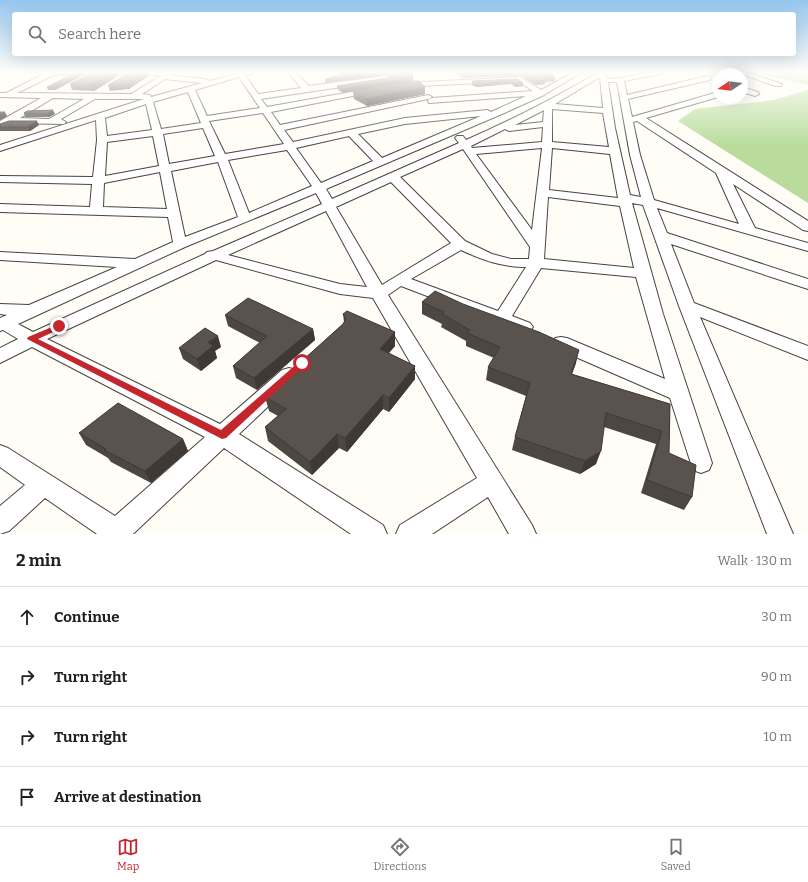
<!DOCTYPE html>
<meta charset="utf-8">
<style>
body{margin:0;font-family:Bitter,serif;background:#f6f6f6;color:#202124}
.compass{position:absolute;left:712px;top:68px;width:36px;height:36px;border-radius:50%;background:#fff;box-shadow:0 4px 16px #0002;rotate:257deg}
.stop{position:absolute;width:12px;height:12px;margin:-9px;border:3px solid #c4262e;border-radius:50%;background:#fff}
.stop.end{background:#c4262e;border-color:#fff;box-shadow:0 1px 4px #0008}
.list{margin:0;padding:0;list-style:none}
h2{display:flex;justify-content:space-between;align-items:center;height:52px;margin:0;padding:0 16px;font-size:17px}
h2 small{font-size:13px;font-weight:400;color:#757577}
.list li{display:grid;grid-template-columns:26px 1fr auto;gap:12px;align-items:center;box-sizing:border-box;height:60px;padding:0 16px;border-top:1px solid #e0e0e0}
.list b{display:block;font-size:15px;white-space:nowrap}
.list em{font-size:13px;font-style:normal;color:#757577}
.icon{flex:none;width:22px;height:22px;fill:none;stroke:currentColor;stroke-width:2;stroke-linecap:round;stroke-linejoin:round}
.map{position:relative;flex:none;width:808px;height:534px;overflow:hidden}
.search{position:absolute;background:#fff;box-shadow:0 4px 16px #0002;left:12px;right:12px;top:12px;height:44px;display:flex;align-items:center;gap:10px;box-sizing:border-box;padding:0 14px;border-radius:4px;color:#757577;font-size:15px}
.sheet{height:292px;background:#fff}
nav{display:flex;justify-content:space-around;align-items:center;box-sizing:border-box;height:56px;border-top:1px solid #e0e0e0;background:#fff;font-size:11px;color:#757577}
nav a{display:grid;justify-items:center;gap:2px}
nav .on{color:#c4262e}
.map>svg:first-child{display:block}
.forest{fill:#b9dc9c}
.lines{fill:none;stroke-linecap:round;stroke-linejoin:round}
.street-casing{stroke:#444;stroke-width:2}
.street{fill:#fff;fill-rule:evenodd}
.wall{fill:#4d4742}
.shaded-wall{fill:#3f3936}
.building{fill:#5a524d;stroke:#3f3936}
.route{fill:#c4262e}
</style>
<div class="map">
<svg width="808" height="534" viewBox="0 0 808 534">
<rect width="100%" height="100%" fill="#fffdf5"/>
<!-- forest -->
<path class="forest" d="M749 72H808V85Z
M808 90V203L678 121 695 109 774 100Z"/>
<g class="lines">
<!-- street casing -->
<g class="street-casing">
<path id="street" d="M46 72H169L170 75 205 79 209 81 243 72H252V74L245 75 258 94 301 88 288 72H295L309 86 408 73 412 75 408 77 261 99 267 107 373 88 377 90 373 92 271 112 280 125 428 95 432 97 428 99 284 130 293 142 405 118 487 110 491 112 526 96 429 103 428 101 429 99 432 98 533 91 518 81 400 87V83H403L520 77 541 90 574 72H582L544 95 502 114 326 189 332 199 459 143 455 138 457 136H463L466 140C512 120 556 97 599 72H606L607 79 620 78 650 72H662L661 74 624 81 627 95 707 76H710V80L628 99 632 117 718 92V97L646 118 808 221V231L803 230 733 184 755 228 808 243V251L657 208 667 233 808 279V289L671 244 694 303 808 346V360L700 317 793 534H767L679 306 643 205 632 203 663 314 712 463 709 470 701 473 693 470 670 398 555 348 552 343 555 338 561 337 567 338 665 379 636 277 541 268 512 316 530 323 533 327 530 331 524 333 401 286 388 295 532 525 536 534H509L488 497 432 534H396L400 525 477 478 373 298 340 294 216 260 47 339 220 424 282 370 289 368 296 370 299 375 296 380 239 434 383 525 387 534H351L224 448 133 534H97L45 498 9 531 0 534V506L25 485 0 467V445L8 448 115 516 205 437 32 347 0 363V348L18 339 3 330 0 331V318L7 315 0 314V304L29 305 117 267 0 260V252L135 259 173 242 168 217 0 212V204L90 207 92 184 0 182V176L93 177 97 140 96 120 0 151V145L144 99H95L61 119 66 122 64 124 11 123 0 128V121L41 98 0 97V93H6L46 73ZM56 74 161 75H162L131 94 17 93ZM239 77 260 108 207 116 195 90ZM600 77 603 108 555 104ZM165 79 202 83 151 97 150 95 142 94ZM608 82H617L630 155 641 197 630 195 615 128ZM188 92 201 123 161 129 153 102ZM53 98 84 99 49 119 20 118ZM146 104 152 130 107 136 105 118ZM552 109 603 113 609 147 552 142ZM544 110 543 122 515 125ZM263 113 284 144 225 154 209 121ZM481 116 382 158 358 134 405 124ZM637 121 716 173 739 224 654 200 640 155 633 122ZM543 127 542 142 472 148 471 146 505 129 509 131ZM203 128 215 156 169 164 163 134ZM153 136 159 166 105 176 107 142ZM349 136 373 161 321 183 296 148ZM542 148 532 230 476 154ZM552 148 610 154 618 198 549 190ZM463 149 530 247 529 259H511L492 254 465 241 400 177ZM287 150 312 186 249 213 228 160ZM218 162 238 217 185 237 171 171ZM160 172 167 209 103 207 104 183ZM391 182 451 243 382 285 336 207ZM316 193 322 204 213 251 207 252 205 254 33 332 18 324 185 247ZM548 197 620 206 634 268 544 259ZM326 211 367 287 340 284 228 255ZM461 250C482 260 502 267 526 267L498 311 411 279Z
M736 72H746L782 84 781 86H775Z
M742 87 758 92 759 94 755 96 742 92Z"/>
</g>
<!-- street -->
<use href="#street" class="street"/>
</g>
<!-- wall -->
<path class="wall" d="M94 72H116L118 76 94 91 72 90 70 84Z
M338 72H407L413 81 343 93 337 89V86L388 78 391 76 388 75 325 83 342 75 338 73Z
M455 72H548L555 81 545 82V84L536 85 520 76 462 78 455 73Z
M82 76 55 90H48L47 87Z
M518 79 523 86 515 87 511 84 476 87 472 85V81Z
M425 87V94L367 106 354 99 353 92Z
M24 113 55 114 49 117H25Z
M0 124 39 125 30 131H0Z
M422 302 576 363 572 374 670 404 669 453 692 497 684 510 641 493 656 444 604 427 596 464 580 474 512 450 515 437 526 396 486 380 488 367 494 358 466 346V341L441 327 442 324 422 314Z
M343 314 395 332V346L389 353 415 366V379L389 412 383 409 347 452 339 448 312 475 268 441 265 427 278 416 269 411 265 397 274 390 273 387 343 324 344 322Z
M225 315 313 329 315 340 257 390 236 378 233 366 260 343 228 326Z
M221 347 215 351 217 358 201 371 183 359 179 348Z
M79 433 183 439 188 451 151 483 111 462 108 458 86 445Z"/>
<!-- shaded-wall -->
<path class="shaded-wall" d="M114 72H116L118 76 94 91 91 84Z
M146 72H147L149 76 129 89 110 91 108 85Z
M385 72H388V75L325 83V79Z
M81 73 82 76 55 90 54 87Z
M555 76V81L545 82V84L536 85 537 81 543 78Z
M413 77V81L343 93V89Z
M511 80V84L476 87V84Z
M515 83H523V86L515 87Z
M425 87V94L367 106 366 99Z
M53 110 55 114 49 117 47 114Z
M5 112 7 116 0 120V115Z
M37 121 39 125 30 131 28 127Z
M313 329 315 340 257 390 254 378Z
M395 332V346L380 363V349Z
M218 336 221 347 215 351 217 358 201 371 197 359 208 342Z
M579 350 576 363 567 387 571 374Z
M415 366V379L389 412V398Z
M383 395V409L347 452 345 438Z
M337 434 339 448 312 475 310 462Z
M183 439 188 451 151 483 145 471Z
M601 451 596 464 580 474 585 461Z"/>
<!-- building -->
<path class="building" d="M94 72H114L91 84H70Z
M131 72H146L127 83 108 85Z
M341 72H385L325 79 347 74Z
M388 72H407L413 77 343 89 337 86 388 78 393 74Z
M459 72H512L463 74Z
M521 72H548L555 76 543 78 546 80 537 81Z
M75 73H81L54 87H47Z
M518 79 523 83H515L511 80 476 84 472 81Z
M415 81H419L425 87 366 99 353 92Z
M53 110 47 114 24 113 27 111Z
M0 112H5L0 115Z
M9 121H37L28 127H0V124Z
M435 291 463 304 539 332 579 350 571 374 670 404 669 453 696 465 692 497 647 480 662 431 606 413 601 451 585 461 515 437 530 383 488 367 500 347 467 333 470 330 442 314 444 312 422 302Z
M248 298 313 329 254 378 233 366 267 336 225 315Z
M347 311 395 332 380 349 415 366 389 398 383 395 345 438 337 434 310 462 265 427 286 409 265 397 275 388 273 387 343 324 346 319 343 314Z
M205 328 218 336 208 342 213 346 197 359 179 348Z
M118 403 183 439 145 471 104 450 106 449 79 433Z"/>
<!-- sky -->
<linearGradient id="sky" x2="0" y2="1"><stop stop-color="#95c6ee"/><stop offset="0.49" stop-color="#fffefa"/><stop offset="1" stop-color="#fffefa" stop-opacity="0"/></linearGradient>
<rect width="808" height="146" fill="url(#sky)"/>
<!-- route -->
<path class="route" d="M59 324 62 325V328L38 339 221 430 300 361H305L307 363 226 438 222 439 27 339 28 337Z"/>
</svg>
<svg class="compass" viewBox="-18 -18 36 36"><path d="M0-13l5 13h-10z" fill="#e53935"/><path d="M0 13l5-13h-10z" fill="#757577"/></svg>
<div class="stop" style="left:302px;top:363px"></div>
<div class="stop end" style="left:59px;top:326px"></div>
<div class="search"><svg class="icon" aria-label="search" viewBox="0 0 24 24"><circle cx="10" cy="10" r="6"/><path d="M15 15l6 6"/></svg>Search here</div>
</div>
<section class="sheet">
<h2>2 min<small>Walk · 130 m</small></h2>
<ul class="list">
<li><svg class="icon" aria-label="ahead" viewBox="0 0 24 24"><path d="M12 20V5M6 11l6-6 6 6"/></svg><div><b>Continue</b></div><em>30 m</em></li>
<li><svg class="icon" aria-label="right" viewBox="0 0 24 24"><path d="M7 20v-9h11M14 6l5 5-5 5"/></svg><div><b>Turn right</b></div><em>90 m</em></li>
<li><svg class="icon" aria-label="right" viewBox="0 0 24 24"><path d="M7 20v-9h11M14 6l5 5-5 5"/></svg><div><b>Turn right</b></div><em>10 m</em></li>
<li><svg class="icon" aria-label="arrive" viewBox="0 0 24 24"><path d="M6 21V4h12l-3 4 3 4H6"/></svg><div><b>Arrive at destination</b></div></li>
</ul>
</section>
<nav>
<a class="on"><svg class="icon" aria-label="map" viewBox="0 0 24 24"><path d="M3 6l6-2 6 2 6-2v14l-6 2-6-2-6 2zM9 4v14M15 6v14"/></svg>Map</a>
<a><svg class="icon" aria-label="directions" viewBox="0 0 24 24"><path d="M12 3l9 9-9 9-9-9zM9 14v-3h6M13 9l2 2-2 2"/></svg>Directions</a>
<a><svg class="icon" aria-label="saved" viewBox="0 0 24 24"><path d="M7 4h10v16l-5-4-5 4z"/></svg>Saved</a>
</nav>
